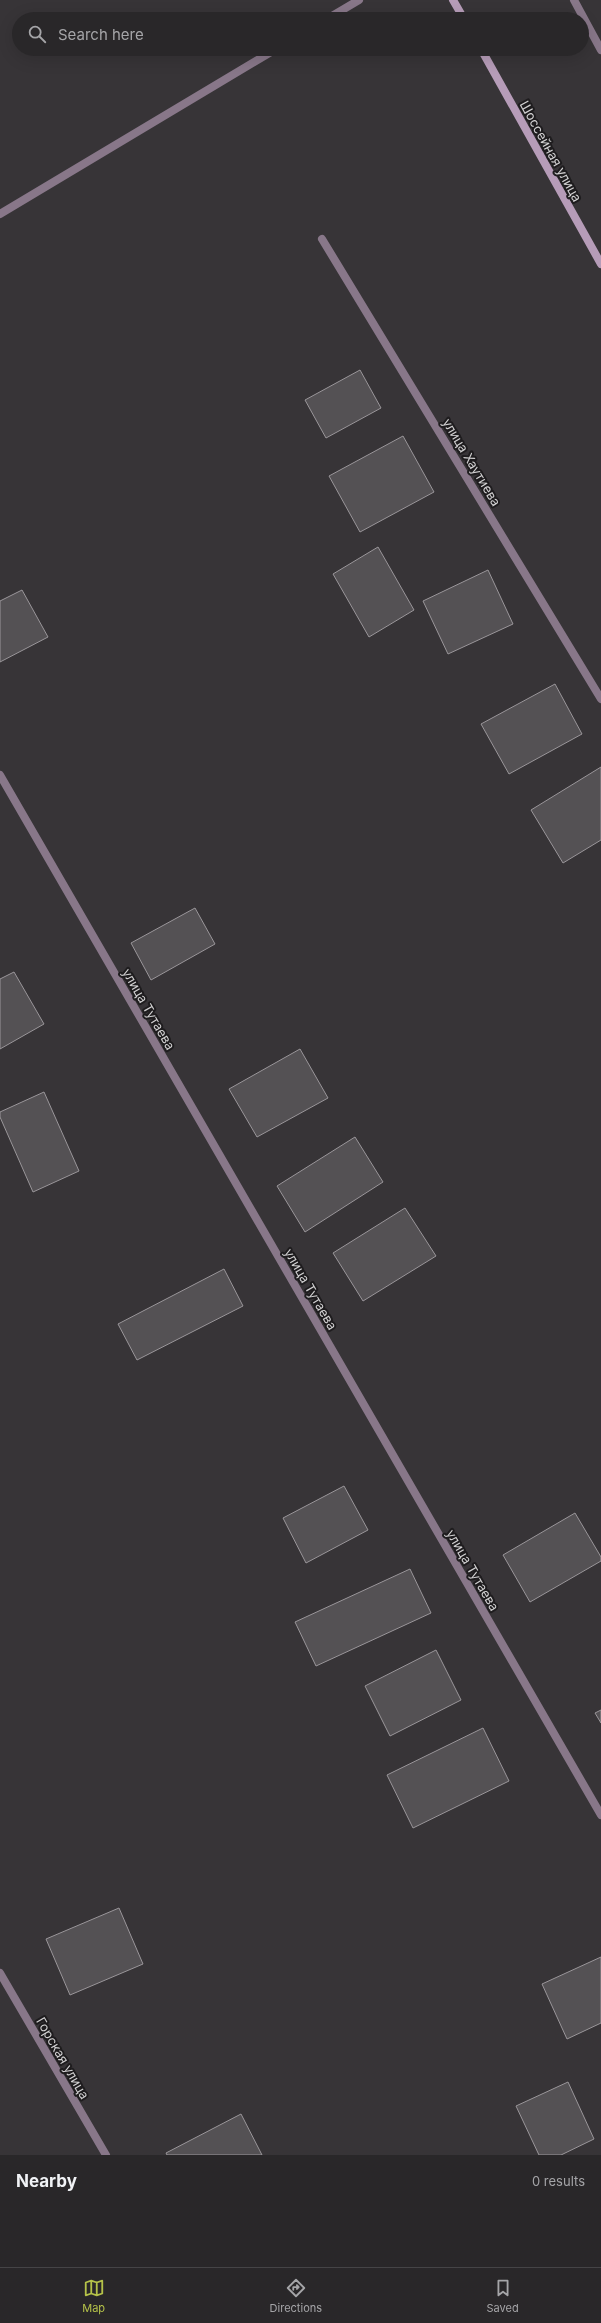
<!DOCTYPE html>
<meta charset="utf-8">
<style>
body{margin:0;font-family:Inter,sans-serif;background:#353335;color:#f1f3f6}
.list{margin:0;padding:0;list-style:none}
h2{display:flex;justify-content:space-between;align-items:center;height:52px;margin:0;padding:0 16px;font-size:17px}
h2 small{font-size:13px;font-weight:400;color:#a5a5a8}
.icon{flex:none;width:22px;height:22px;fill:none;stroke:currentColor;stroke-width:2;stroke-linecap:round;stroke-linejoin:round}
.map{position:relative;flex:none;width:601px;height:2155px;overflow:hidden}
.search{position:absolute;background:#292729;box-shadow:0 4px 16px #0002;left:12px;right:12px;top:12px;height:44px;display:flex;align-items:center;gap:10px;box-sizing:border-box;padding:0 14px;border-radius:22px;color:#a5a5a8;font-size:15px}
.sheet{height:112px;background:#292729}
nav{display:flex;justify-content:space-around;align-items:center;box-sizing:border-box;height:56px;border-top:1px solid #454446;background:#292729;font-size:11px;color:#a5a5a8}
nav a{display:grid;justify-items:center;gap:2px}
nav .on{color:#b5c249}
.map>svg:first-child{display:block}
.building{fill:#545154;stroke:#9a969a}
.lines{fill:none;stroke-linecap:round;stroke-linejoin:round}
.lane{stroke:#887789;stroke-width:8}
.street{stroke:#887789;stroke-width:8}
.secondary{stroke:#b69cb8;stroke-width:8}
.labels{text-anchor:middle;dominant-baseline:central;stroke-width:4;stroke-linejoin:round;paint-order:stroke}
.street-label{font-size:13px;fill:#d2d1d2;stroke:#1e1c1e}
</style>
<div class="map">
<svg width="601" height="2155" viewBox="0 0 601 2155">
<rect width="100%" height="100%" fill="#373437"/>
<!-- building -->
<path class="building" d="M360 370 381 408 326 438 305 400Z
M403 436 434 492 360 532 329 476Z
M378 547 414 610 369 637 333 574Z
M488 570 513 624 448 654 423 601Z
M22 590 48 637 0 662V601Z
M555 684 582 734 509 774 481 724Z
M601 767V840L563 863 531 810Z
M195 908 215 944 151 980 131 943Z
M14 972 44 1024 0 1049V979Z
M300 1049 328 1098 257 1137 229 1089Z
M44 1092 79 1171 33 1192 0 1117V1112Z
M355 1137 383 1182 305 1232 277 1186Z
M405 1208 436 1256 363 1301 333 1253Z
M224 1269 243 1306 137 1360 118 1324Z
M344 1486 368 1530 306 1563 283 1518Z
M575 1513 601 1557V1561L530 1602 503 1555Z
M410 1569 431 1613 316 1666 295 1622Z
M436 1650 461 1700 390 1736 365 1686Z
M601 1710V1723L595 1713Z
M483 1728 509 1781 413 1828 387 1775Z
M119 1908 143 1964 70 1995 46 1939Z
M601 1957V2023L567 2039 542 1984Z
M568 2082 594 2139 561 2155H539L516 2106Z
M241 2114 262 2155H167L166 2153Z"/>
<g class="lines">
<!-- lane -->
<path class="lane" d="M322 239 601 699"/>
<!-- street -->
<path class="street" d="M574 0 601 50
M327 19 359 0
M0 214 276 49
M0 775 601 1815
M0 1973 106 2155"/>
<!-- secondary -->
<path class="secondary" d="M453 0 464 19
M481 49 601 264"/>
</g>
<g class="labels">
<!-- street labels -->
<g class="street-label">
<text transform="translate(551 151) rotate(61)">Шоссейная улица</text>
<text transform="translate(472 462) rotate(59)">улица Хаутиева</text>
<text transform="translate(149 1009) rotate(60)">улица Тутаева</text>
<text transform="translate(311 1289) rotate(60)">улица Тутаева</text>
<text transform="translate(473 1570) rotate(60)">улица Тутаева</text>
<text transform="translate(63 2058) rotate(60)">Горская улица</text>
</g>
</g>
</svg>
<div class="search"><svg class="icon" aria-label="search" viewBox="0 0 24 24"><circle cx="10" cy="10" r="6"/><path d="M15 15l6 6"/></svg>Search here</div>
</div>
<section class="sheet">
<h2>Nearby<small>0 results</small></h2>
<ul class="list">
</ul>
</section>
<nav>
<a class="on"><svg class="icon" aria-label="map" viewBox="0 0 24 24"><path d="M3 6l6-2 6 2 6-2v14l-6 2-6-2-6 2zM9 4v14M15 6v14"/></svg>Map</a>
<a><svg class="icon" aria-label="directions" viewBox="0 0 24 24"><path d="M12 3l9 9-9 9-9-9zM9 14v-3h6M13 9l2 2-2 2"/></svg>Directions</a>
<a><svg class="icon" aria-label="saved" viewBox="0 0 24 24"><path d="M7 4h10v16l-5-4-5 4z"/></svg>Saved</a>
</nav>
